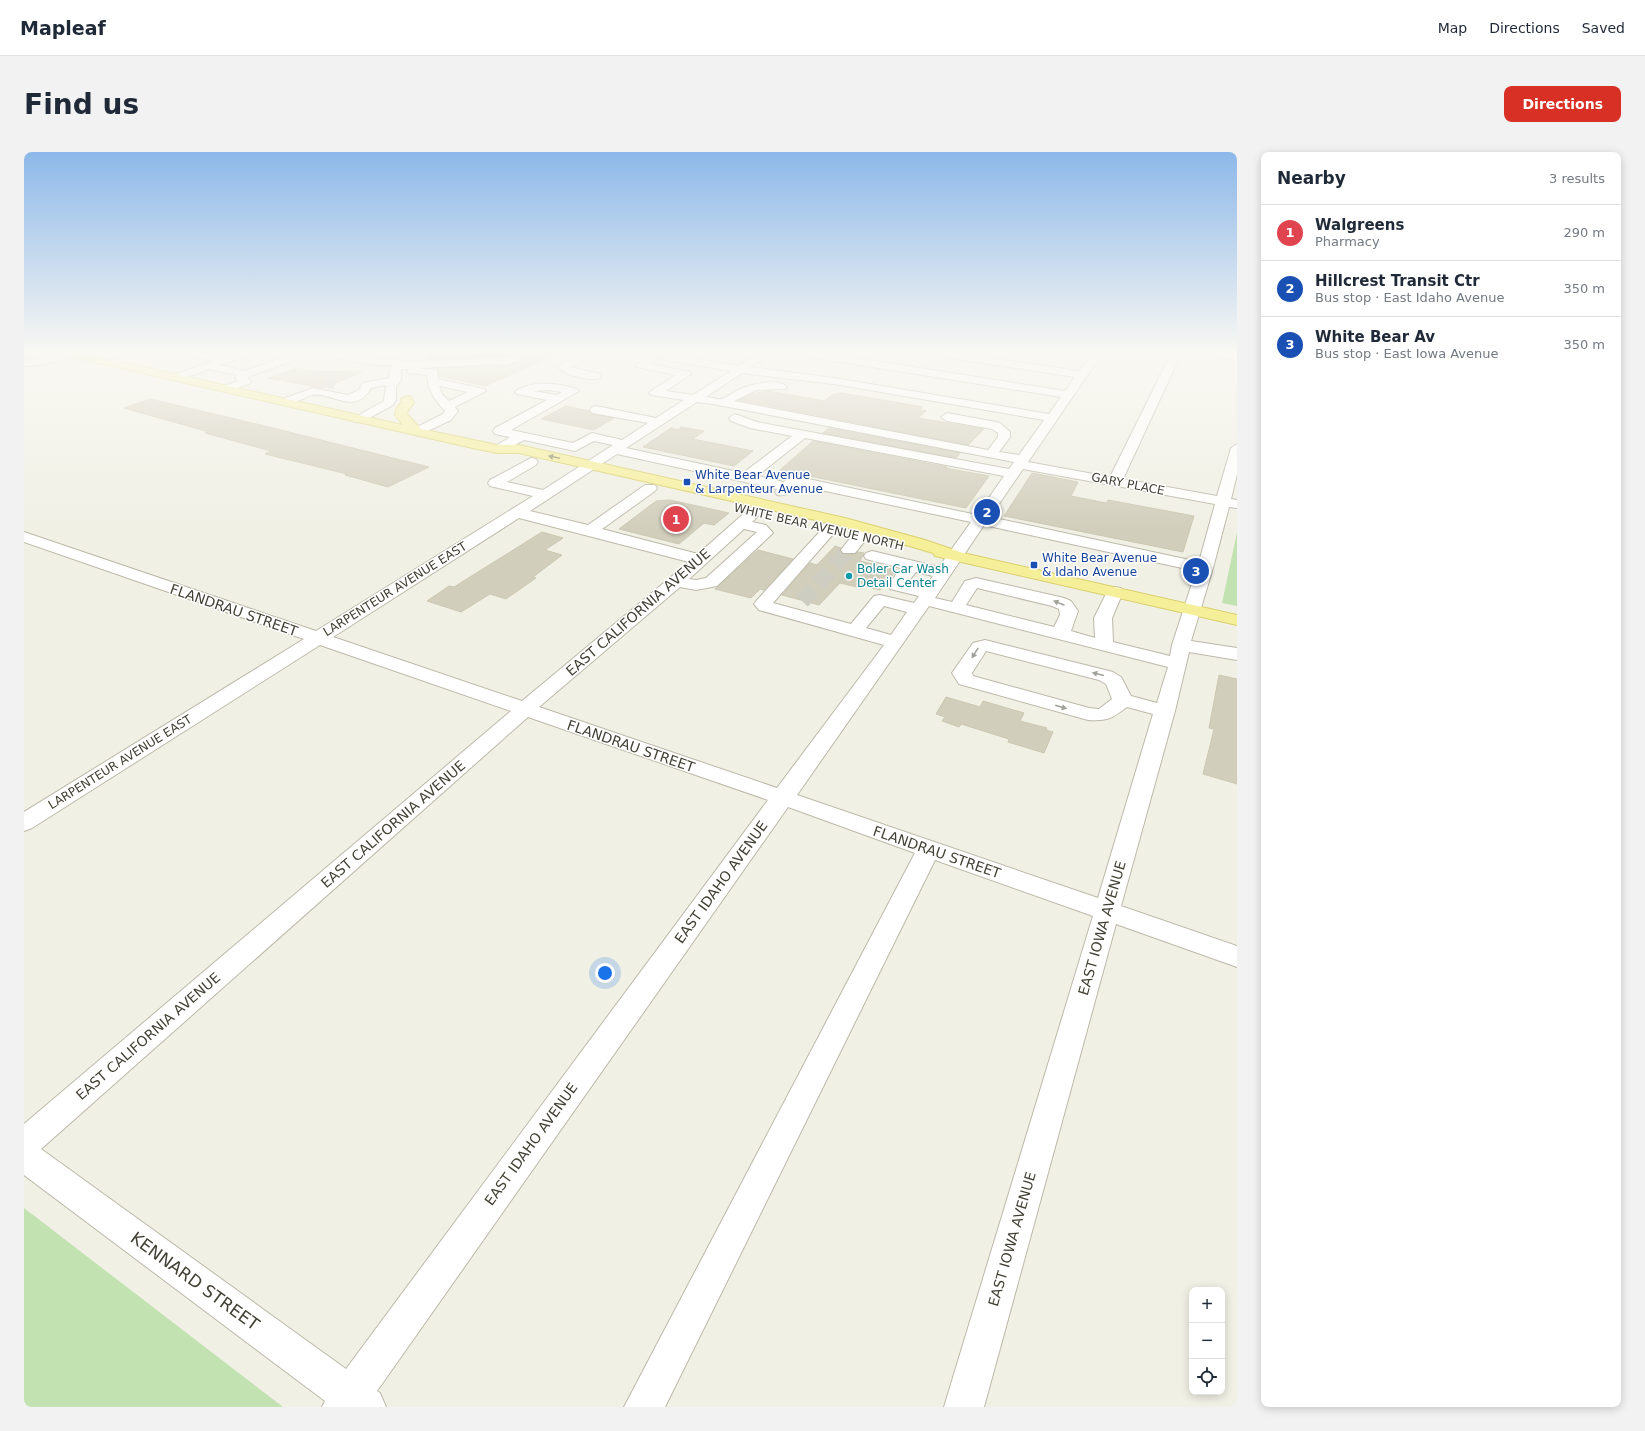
<!DOCTYPE html>
<meta charset="utf-8">
<style>
body{margin:0;font-family:"DejaVu Sans",sans-serif;background:#f2f2f3;color:#1f2937}
.controls{position:absolute;right:12px;bottom:12px;display:grid;overflow:hidden;border-radius:8px;box-shadow:0 2px 10px #0003}
.controls button{width:36px;height:36px;display:grid;place-items:center;padding:0;border:0;border-bottom:1px solid #e0e1e3;background:#fff;color:#1f2937;font:20px sans-serif}
.you{position:absolute;left:581px;top:821px;width:14px;height:14px;margin:-10px;border:3px solid #fff;border-radius:50%;background:#1a73e8;box-shadow:0 0 0 6px #1a73e833}
.badge{display:grid;place-items:center;width:26px;height:26px;border-radius:50%;background:#d93025;color:#fff;font-size:13px;font-weight:700}
.pin{position:absolute;translate:-50% -50%;border:2px solid #fff;box-shadow:0 1px 4px #0006}
.list{margin:0;padding:0;list-style:none}
h2{display:flex;justify-content:space-between;align-items:center;height:52px;margin:0;padding:0 16px;font-size:17px}
h2 small{font-size:13px;font-weight:400;color:#747a83}
.list li{display:grid;grid-template-columns:26px 1fr auto;gap:12px;align-items:center;box-sizing:border-box;height:56px;padding:0 16px;border-top:1px solid #e0e1e3}
.list b{display:block;font-size:15px;white-space:nowrap}
.list p{margin:0;font-size:13px;white-space:nowrap;color:#747a83}
.list em{font-size:13px;font-style:normal;color:#747a83}
.icon{flex:none;width:22px;height:22px;fill:none;stroke:currentColor;stroke-width:2;stroke-linecap:round;stroke-linejoin:round}
.map{position:relative;flex:none;width:1213px;height:1255px;overflow:hidden;border-radius:8px}
header{display:flex;align-items:center;gap:24px;box-sizing:border-box;height:56px;padding:0 20px;background:#fff;border-bottom:1px solid #e0e1e3}
header strong{font-size:19px}
nav{display:flex;gap:22px;margin-inline-start:auto;font-size:14px}
.intro{display:flex;align-items:center;justify-content:space-between;box-sizing:border-box;height:96px;padding:0 24px}
h1{margin:0;font-size:28px}
.button{padding:10px 18px;border-radius:8px;background:#d93025;color:#fff;font-size:14px;font-weight:700}
main{display:flex;gap:24px;padding:0 24px}
aside{flex:1;background:#fff;border-radius:8px;box-shadow:0 2px 10px #0003}
.map>svg:first-child{display:block}
.green{fill:#c2e2b1}
.building{fill:#d2cebc;stroke:#ccc7b0}
.lines{fill:none;stroke-linecap:round;stroke-linejoin:round}
.minor-tunnel-far1{stroke:#cecdc2;stroke-width:12;stroke-dasharray:12 6;stroke-linecap:butt}
.minor-tunnel{stroke:#cecdc2;stroke-width:16;stroke-dasharray:16 8;stroke-linecap:butt}
.minor-casing{stroke:#bcb9a9;stroke-width:2}
.major-casing{stroke:#d9d06b;stroke-width:2}
.minor{fill:#fff;fill-rule:evenodd}
.major{fill:#f6ef9a;fill-rule:evenodd}
.oneway{fill:#948f62}
.oneway2{fill:#a1a09a}
.transit-dot{fill:#1a4fb4;stroke:#fff;stroke-width:1.5}
.culture-dot{fill:#0f9aa8;stroke:#fff;stroke-width:1.5}
.labels{text-anchor:middle;dominant-baseline:central;stroke-width:3;stroke-linejoin:round;paint-order:stroke}
.far-transit-label{font-size:12px;fill:#164399;stroke:#fff;text-anchor:start}
.far-street-label{font-size:12px;fill:#434135;stroke:#fff}
.far-culture-label{font-size:12px;fill:#0d838f;stroke:#fff;text-anchor:start}
.street-label{font-size:14px;fill:#434135;stroke:#fff}
.near-street-label{font-size:17px;fill:#434135;stroke:#fff}
</style>
<header>
<strong>Mapleaf</strong>
<nav><a>Map</a><a>Directions</a><a>Saved</a></nav>
</header>
<div class="intro"><h1>Find us</h1><a class="button">Directions</a></div>
<main>
<div class="map">
<svg width="1213" height="1255" viewBox="0 0 1213 1255">
<rect width="100%" height="100%" fill="#f1f0e5"/>
<!-- green -->
<path class="green" d="M1213 380V454L1198 451Z
M0 1056 259 1255H0Z"/>
<!-- building -->
<path class="building" d="M404 202H492L473 205 404 207Z
M508 202H532L461 234 415 224 413 216 468 214H484Z
M273 216 294 220 336 219 337 221 298 236 244 226Z
M744 239 800 249 808 243 817 241 899 255 896 258 902 259 894 266 960 277 944 293 715 248 727 242Z
M126 247 241 274 405 315 364 335 321 323 323 322 241 302 247 299 181 281 185 280 100 256Z
M542 254 565 259 568 262 590 266 570 278 517 267Z
M657 275 680 279 669 287 729 299 710 314 619 295 647 276 654 278Z
M804 276 936 301 932 306 799 281Z
M789 289 923 315 921 316 965 324 942 356 756 318Z
M1008 321 1054 330 1047 344 1082 351 1084 348 1170 364 1159 400 980 364Z
M646 348 705 361 690 373 680 371 655 392 595 377 632 349Z
M518 380 539 386 521 398 538 403 509 425 512 426 482 447 466 442 437 460 403 449 425 434 430 435Z
M811 394 817 396 816 399 819 402H831L834 400 840 401 836 409 873 418 856 438 840 434 838 436 816 431 795 453 758 443 786 411 793 413Z
M734 398 769 407 740 438 736 437 727 446 691 437Z
M1195 523 1213 527V632L1179 622 1190 577 1185 576Z
M922 545 956 555 959 549 1000 561 996 569 1023 576 1022 578 1029 580 1020 601 984 590 985 587 937 572 935 575 918 569 921 565 912 562Z"/>
<g class="lines">
<!-- minor-tunnel-far1 -->
<path class="minor-tunnel-far1" d="M300 229 311 231"/>
<!-- minor-tunnel -->
<path class="minor-tunnel" d="M778 449 825 398"/>
<!-- minor casing -->
<g class="minor-casing">
<path id="minor" d="M35 202H52L51 204 18 213 0 214V208L18 207Z
M78 202H94L93 204 71 211 66 208Z
M167 202H187L201 205 209 202H225L224 204 196 213 221 219 254 207 249 206 248 204 249 202 267 203 272 206 271 208 226 224 224 226 227 230 225 232 202 240 196 237 198 235 214 229 211 226 213 223 185 217 155 228H147L145 226 147 224 189 209 168 204Z
M304 202H326L351 207 377 208 378 210 468 206C483 207 493 202 507 202L484 213 468 212 394 216 413 218 414 227 460 237 462 239 431 255 434 259 427 268 393 284 387 280 389 277 419 262 421 259C411 248 403 238 403 223L384 221 383 219 385 217H377V228L372 235V248L369 253 338 270H330L328 267 360 249 362 233 347 236C331 265 307 239 288 243 278 246 267 255 256 252L254 250 256 248 289 236 324 243 335 238 339 231 365 226 367 213H351L309 205ZM415 234 444 240 425 249 418 242Z
M556 202H569L546 215 576 222 577 224 576 226C566 229 542 224 535 216L538 211Z
M626 202 637 203 626 212 666 220 667 222 642 239 669 243 707 219 643 208 638 205 639 203 644 202 715 214 733 202H745L726 215 810 226 1025 262 1037 245 786 205 781 202H806L1041 239 1051 225 919 205 914 202H940L1055 219 1068 202H1078L1004 310 1086 325 1147 202H1157L1099 327 1193 344 1207 296 1213 292V322L1207 347 1213 348V356L1205 355 1189 416 1167 489 1213 496V508L1165 500 1151 559 1097 754 1213 794V815L1092 772 960 1255H920L1069 764 911 708 641 1255H600L891 701 764 655 353 1239 356 1241 362 1255H298L301 1249 0 1023V972L487 559 296 493 8 676 0 679V660L280 487 0 390V380L292 479 509 344 466 334 464 331 466 328 507 306 512 307 514 310 512 313 483 330 519 338 589 293 570 289 551 299 500 288 478 300H468L467 297 486 285 471 282 469 279 471 276 523 248 493 242 491 240 493 238C513 228 532 231 553 237L555 239 487 278 549 291 568 281 598 288 624 271 568 261 566 258 568 255 572 254 632 266 660 248 627 243 625 241 627 239 652 223 613 215 612 213ZM718 221 810 232 1020 268 995 303 975 300 986 285V280L976 271 972 270 923 261 917 265 923 269 968 277 974 281V285L964 298 710 249 733 238 761 237 763 235C755 225 724 233 714 238 709 240 703 246 697 247 693 248 686 245 682 245ZM523 238 538 240 533 243 509 239ZM673 250 689 252 990 310 985 317 733 270 711 262 705 266 707 269 726 276 768 284 719 321 602 296ZM781 286 980 324 953 363 770 324 765 325 760 330 733 324ZM593 302 753 337 751 340 753 343C763 345 767 339 773 333L947 370 915 415 848 399 842 401 840 404 842 407 877 416 864 433 866 437 895 444 890 451 856 443 850 444 827 472 749 451 811 380 814 377 811 374H801L733 448 730 452 735 458 860 493 753 636 515 555 656 435 672 438 693 434 749 381 742 373 728 370 746 352 744 349H734L674 402 578 377 631 339 633 336 631 333H621L564 373 506 359ZM999 317 1191 352 1175 410 966 365ZM495 366 665 410 498 549 309 485ZM960 373 1172 419 1148 493 1146 504 1089 490 1088 466 1099 440 1097 436 1091 435 1085 436 1070 466 1071 486 1047 479 1054 459 1047 449 1040 446 952 426 941 429 928 450 911 446ZM720 377 733 380 682 426 672 428 665 427ZM892 420 909 424 901 435 883 431ZM953 436 1028 454 1035 457 1036 463 1030 475 942 453ZM860 454 883 460 867 483 842 476ZM905 454 1144 515 1133 551 1107 544 1097 525 1089 520 961 488 949 491 928 521 935 532 1064 568C1084 569 1087 567 1103 555L1129 562 1074 746 773 643ZM962 499 1075 528 1082 532 1088 547 1075 557 1065 556 949 524 948 521ZM504 565 744 648 322 1217 17 997Z
M1185 202H1213V208L1190 205Z
M837 379 842 381 845 384 831 401H819L817 398C822 391 828 382 837 379Z"/>
</g>
<!-- major casing -->
<g class="major-casing">
<path id="major" d="M42 202H61L379 273 371 263 372 257 378 250 377 247 383 244 387 245 390 251 384 258 383 262 397 277 473 293H495L821 366 901 388 939 401 1213 463V473L911 404 909 401 818 374 495 301H473L453 297 47 205Z"/>
</g>
<!-- minor -->
<use href="#minor" class="minor"/>
<!-- major -->
<use href="#major" class="major"/>
</g>
<!-- one-way arrows -->
<defs><path id="oneway-solid" d="M-6-.8H1V-3.2L6.5 0L1 3.2V.8H-6Z"/></defs>
<use class="oneway" href="#oneway-solid" transform="translate(530 305) rotate(-168)"/>
<g class="oneway2">
<use href="#oneway-solid" transform="translate(1035 451) rotate(-158)"/>
<use href="#oneway-solid" transform="translate(951 501) rotate(122)"/>
<use href="#oneway-solid" transform="translate(1074 522) rotate(-166)"/>
<use href="#oneway-solid" transform="translate(1037 555) rotate(16)"/>
</g>
<!-- sky -->
<linearGradient id="sky" x2="0" y2="1"><stop stop-color="#8db8e9"/><stop offset="0.53" stop-color="#f9f8f3"/><stop offset="1" stop-color="#f9f8f3" stop-opacity="0"/></linearGradient>
<rect width="1213" height="378" fill="url(#sky)"/>
<!-- markers -->
<g class="transit-dot">
<rect x="659" y="326" width="8" height="8" rx="2"/>
<rect x="1006" y="409" width="8" height="8" rx="2"/>
</g>
<circle class="culture-dot" cx="825" cy="424" r="4"/>
<g class="labels">
<!-- far-transit labels -->
<g class="far-transit-label">
<text x="671" y="323">White Bear Avenue<tspan x="671" dy="14">&amp; Larpenteur Avenue</tspan></text>
<text x="1018" y="406">White Bear Avenue<tspan x="1018" dy="14">&amp; Idaho Avenue</tspan></text>
</g>
<!-- far-street labels -->
<g class="far-street-label">
<text transform="translate(1104 332) rotate(11)">GARY PLACE</text>
<text transform="translate(795 375) rotate(13)">WHITE BEAR AVENUE NORTH</text>
<text transform="translate(371 437) rotate(-32)">LARPENTEUR AVENUE EAST</text>
<text transform="translate(96 610) rotate(-32)">LARPENTEUR AVENUE EAST</text>
</g>
<!-- far-culture labels -->
<g class="far-culture-label">
<text x="833" y="417">Boler Car Wash<tspan x="833" dy="14">Detail Center</tspan></text>
</g>
<!-- street labels -->
<g class="street-label">
<text transform="translate(210 458) rotate(19)">FLANDRAU STREET</text>
<text transform="translate(614 460) rotate(-41)">EAST CALIFORNIA AVENUE</text>
<text transform="translate(607 594) rotate(19)">FLANDRAU STREET</text>
<text transform="translate(369 672) rotate(-41)">EAST CALIFORNIA AVENUE</text>
<text transform="translate(913 700) rotate(19)">FLANDRAU STREET</text>
<text transform="translate(697 730) rotate(-54)">EAST IDAHO AVENUE</text>
<text transform="translate(1078 776) rotate(-74)">EAST IOWA AVENUE</text>
<text transform="translate(124 884) rotate(-41)">EAST CALIFORNIA AVENUE</text>
<text transform="translate(507 992) rotate(-54)">EAST IDAHO AVENUE</text>
<text transform="translate(988 1087) rotate(-74)">EAST IOWA AVENUE</text>
</g>
<!-- near-street labels -->
<g class="near-street-label">
<text transform="translate(171 1129) rotate(36)">KENNARD STREET</text>
</g>
</g>
</svg>
<div class="controls">
<button>+</button>
<button>−</button>
<button><svg class="icon" aria-label="locate" viewBox="0 0 24 24"><circle cx="12" cy="12" r="6"/><path d="M12 2v4M12 18v4M2 12h4M18 12h4"/></svg></button>
</div>
<div class="you"></div>
<div class="pin badge" style="left:652px;top:367px;background:#e0444e">1</div>
<div class="pin badge" style="left:963px;top:360px;background:#1a4fb4">2</div>
<div class="pin badge" style="left:1172px;top:419px;background:#1a4fb4">3</div>
</div>
<aside>
<h2>Nearby<small>3 results</small></h2>
<ul class="list">
<li><span class="badge" style="background:#e0444e">1</span><div><b>Walgreens</b><p>Pharmacy</p></div><em>290 m</em></li>
<li><span class="badge" style="background:#1a4fb4">2</span><div><b>Hillcrest Transit Ctr</b><p>Bus stop · East Idaho Avenue</p></div><em>350 m</em></li>
<li><span class="badge" style="background:#1a4fb4">3</span><div><b>White Bear Av</b><p>Bus stop · East Iowa Avenue</p></div><em>350 m</em></li>
</ul>
</aside>
</main>
